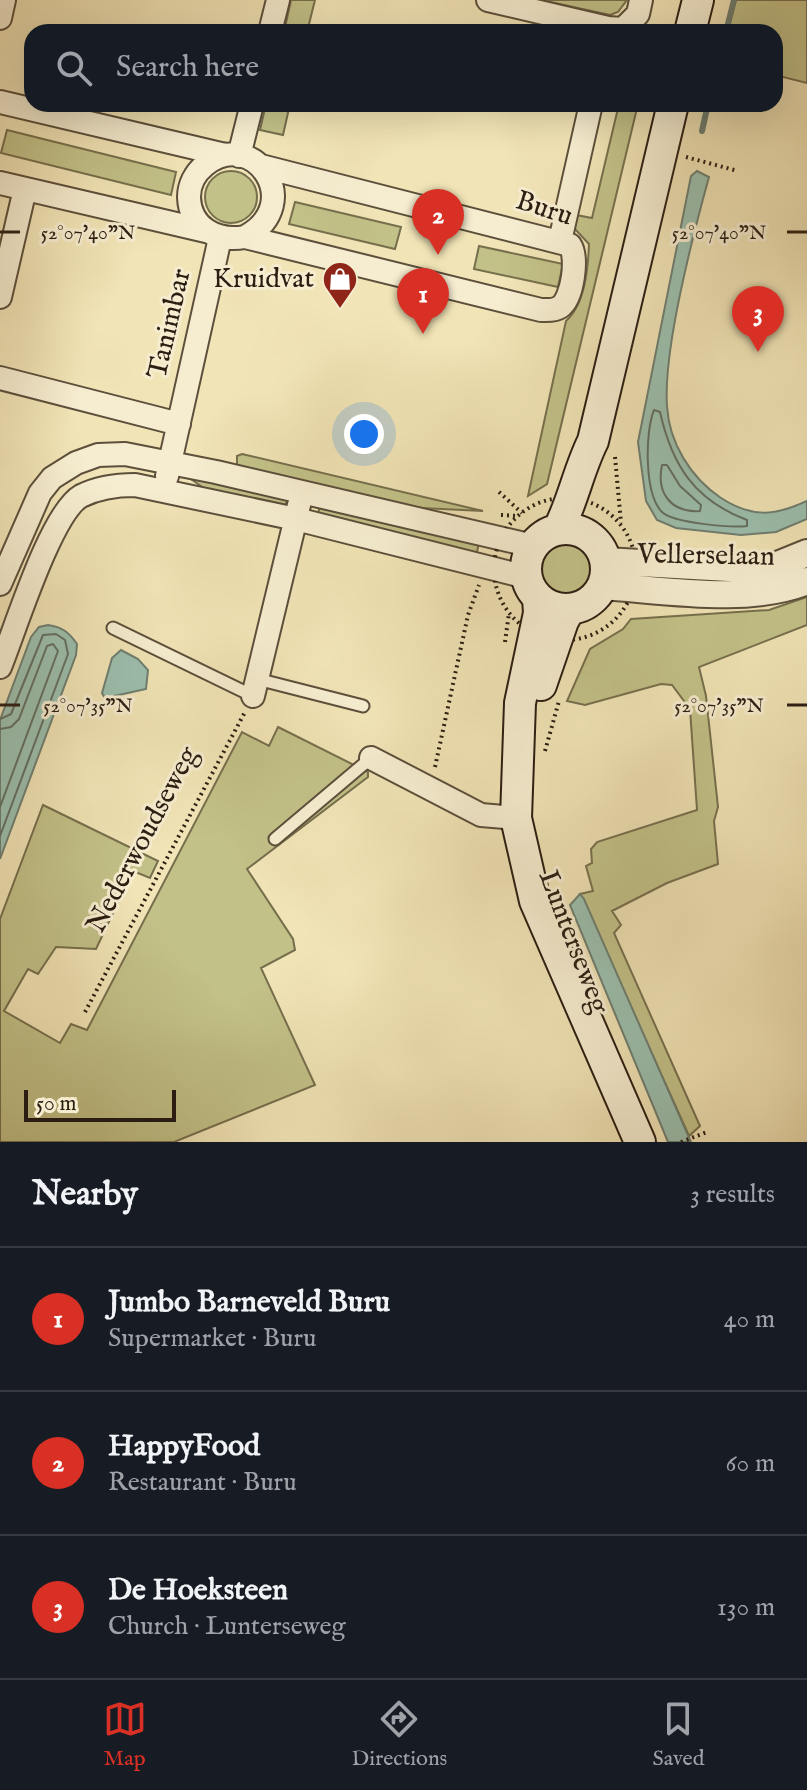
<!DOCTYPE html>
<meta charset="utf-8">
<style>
body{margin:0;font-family:"IM FELL English",serif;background:#242831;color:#f1f3f6}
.scale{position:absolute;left:24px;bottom:20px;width:152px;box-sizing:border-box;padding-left:8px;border:4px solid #2b1d12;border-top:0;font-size:22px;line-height:28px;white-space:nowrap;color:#2b1d12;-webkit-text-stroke:6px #f6edd0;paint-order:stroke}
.you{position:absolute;left:364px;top:434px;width:28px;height:28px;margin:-20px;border:6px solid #fff;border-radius:50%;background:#1a73e8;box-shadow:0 0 0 12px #1a73e833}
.badge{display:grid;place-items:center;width:52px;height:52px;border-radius:50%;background:#d93025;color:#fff;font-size:26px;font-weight:700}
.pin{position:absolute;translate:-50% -66px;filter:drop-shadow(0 2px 4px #0008)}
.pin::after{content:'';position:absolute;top:42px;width:28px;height:24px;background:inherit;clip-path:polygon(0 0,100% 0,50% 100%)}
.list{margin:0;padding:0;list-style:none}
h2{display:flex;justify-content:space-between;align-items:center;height:104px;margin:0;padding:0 32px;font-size:34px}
h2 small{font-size:26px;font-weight:400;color:#9ea1a6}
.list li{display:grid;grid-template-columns:52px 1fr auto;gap:24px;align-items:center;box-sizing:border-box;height:144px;padding:0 32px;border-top:2px solid #363941}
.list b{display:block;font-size:30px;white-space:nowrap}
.list p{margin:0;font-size:26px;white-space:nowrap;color:#9ea1a6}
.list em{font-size:26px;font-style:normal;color:#9ea1a6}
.icon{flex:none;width:44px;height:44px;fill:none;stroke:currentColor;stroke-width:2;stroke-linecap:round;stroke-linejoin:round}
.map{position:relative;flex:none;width:807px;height:1142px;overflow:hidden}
.search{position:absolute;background:#171b24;box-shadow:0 8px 32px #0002;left:24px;right:24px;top:24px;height:88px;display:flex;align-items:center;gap:20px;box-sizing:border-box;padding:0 28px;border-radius:24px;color:#9ea1a6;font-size:30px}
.sheet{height:536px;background:#171b24}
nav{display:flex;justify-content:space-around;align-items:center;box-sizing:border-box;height:112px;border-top:2px solid #363941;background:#171b24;font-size:22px;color:#9ea1a6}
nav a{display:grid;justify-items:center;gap:4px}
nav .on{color:#d93025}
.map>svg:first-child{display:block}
.green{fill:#c2c188;stroke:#766f4d;stroke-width:2}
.water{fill:#9bbfae;stroke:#6e7e70;stroke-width:2}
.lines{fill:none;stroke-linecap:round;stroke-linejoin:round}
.shore{stroke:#636e60;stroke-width:2}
.stream{stroke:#6e7e70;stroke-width:6}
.service-casing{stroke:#5c4f3b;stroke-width:15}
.minor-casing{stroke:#5c4f3b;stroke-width:26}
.tertiary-casing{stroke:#5c4f3b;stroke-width:30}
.secondary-casing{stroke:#2b1d12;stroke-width:34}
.path{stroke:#2b1d12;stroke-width:4;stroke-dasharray:2 4;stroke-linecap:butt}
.service{stroke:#f6edd0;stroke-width:11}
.minor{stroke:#f6edd0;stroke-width:22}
.tertiary{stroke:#f6edd0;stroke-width:26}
.secondary{stroke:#f6edd0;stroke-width:30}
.ticks{fill:none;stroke:#2b1d12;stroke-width:3}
.labels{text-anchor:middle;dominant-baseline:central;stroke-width:6;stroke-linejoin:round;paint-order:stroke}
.street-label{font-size:28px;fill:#2b1d12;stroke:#f6edd0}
.poi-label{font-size:28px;fill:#2b1d12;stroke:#f6edd0;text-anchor:end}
.ticks-label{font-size:20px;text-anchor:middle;fill:#2b1d12;stroke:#f6edd0;stroke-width:6;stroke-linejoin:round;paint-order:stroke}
</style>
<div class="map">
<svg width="807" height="1142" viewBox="0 0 807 1142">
<rect width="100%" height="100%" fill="#f1e4b6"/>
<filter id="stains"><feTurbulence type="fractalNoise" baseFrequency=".0025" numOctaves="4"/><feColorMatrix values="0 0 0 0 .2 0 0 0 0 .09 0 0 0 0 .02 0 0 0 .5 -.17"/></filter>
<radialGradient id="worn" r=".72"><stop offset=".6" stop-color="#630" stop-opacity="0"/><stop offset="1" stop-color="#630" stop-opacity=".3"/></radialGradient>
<!-- green -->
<path class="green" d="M291 0H315L307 32H284Z
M541 0H627L618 12 610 15Z
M736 0H807V83L775 75V32H727Z
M266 104H290L283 135 260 130Z
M619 104H638L547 484 528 496 566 321C585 304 588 269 589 244L573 227 576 215 592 218Z
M7 130 176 172 171 195 1 153Z
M205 197a26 26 0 1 1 52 0a26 26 0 1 1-52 0Z
M295 202 401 227 395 249 289 224Z
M479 246 563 264 558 287 474 269Z
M242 454 483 511 401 507 237 466V456Z
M188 477 287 499 285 509 208 491Z
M320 505 479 543 476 556 317 518Z
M539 570a27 27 0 1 1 54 0a27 27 0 1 1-54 0Z
M807 597V625L699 667 706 696 718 807 714 821 718 864 667 883 612 911 621 925 614 933 700 1126 689 1136 580 894 593 891 586 866 592 863 591 849 597 842 697 810 690 709 672 685 661 684 585 705 567 701 590 649 623 629 631 619 769 610Z
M278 727 368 772V777L247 869 293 939 295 950 261 968 315 1085 174 1142H0V919L43 805 158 861 150 878 133 871 96 949 56 947 38 974 28 969 4 1011 60 1043 71 1024 87 1030 242 732 269 746Z"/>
<!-- water -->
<path class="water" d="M697 171 709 177C693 235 663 349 667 406 669 443 691 478 721 498 752 518 775 516 807 501V519L776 532 741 535 676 528 657 520 646 501 638 442 691 176Z
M48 625C62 627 69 632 77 644L76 655 0 859V720L31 637 39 627Z
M121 650 138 659 148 670 146 689 105 698 102 693 112 658Z
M580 894 584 899 691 1142H668L570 905Z"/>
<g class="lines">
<!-- shore -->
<path class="shore" d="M654 410 660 412C672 465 694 500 747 520V526C732 528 673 523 662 512 644 494 645 432 654 410Z
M662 465H667L680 486 701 505 700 511C671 513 656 493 662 465Z
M0 719 11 714 43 635 56 634 65 640 68 654 0 836
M0 729 11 727 19 719 47 646 53 644 58 651 0 807"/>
<!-- stream -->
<path class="stream" d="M726 32 734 0
M702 131 708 104"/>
<!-- service casing -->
<g class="service-casing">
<path id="service" d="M113 628 253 696
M257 679 363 706
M275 839 371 758"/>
</g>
<!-- minor casing -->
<g class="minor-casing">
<path id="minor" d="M488 0 608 28 607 32
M0 18 4 0
M608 28 623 29 638 14 641 0
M270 32 278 0
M0 102 225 155
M239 156 252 104
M0 183 206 231
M245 237C307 204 253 126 205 165 195 173 189 185 189 197 190 228 217 242 245 237L541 310C547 310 554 311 560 307 573 298 578 257 570 245L261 166
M560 241 591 104
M0 297 25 189
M0 378 179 424
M167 476 220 238
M0 584 40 493 52 478 76 463 98 455 125 454 216 472 533 546
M0 667C15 630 51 513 81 496 99 487 116 485 135 485L296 519 526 577
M253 696 299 505
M371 758 481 815 516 818"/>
</g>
<!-- tertiary casing -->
<g class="tertiary-casing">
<path id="tertiary" d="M605 561 765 570 807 553
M602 586C664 590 749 605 807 581"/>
</g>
<!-- secondary casing -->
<g class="secondary-casing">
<path id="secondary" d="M690 32 698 0
M526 569a40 40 0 1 1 80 0a40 40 0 1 1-80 0Z
M558 530C573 502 578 471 593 441L673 104
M538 598 539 613 520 703 516 818 535 901 640 1142
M541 685 563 621 570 609"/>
</g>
<!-- path -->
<path class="path" d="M686 157 738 171
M615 457 621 523
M499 492 522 513
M494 569a71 71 0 1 1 142 0a71 71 0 1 1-142 0Z
M501 515 518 516
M505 642 509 613
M545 751 559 701
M435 767 468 615 479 585
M85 1012 245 712
M681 1142 707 1132"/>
<!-- service -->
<use href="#service" class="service"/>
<!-- minor -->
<use href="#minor" class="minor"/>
<!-- tertiary -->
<use href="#tertiary" class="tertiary"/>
<!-- secondary -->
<use href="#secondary" class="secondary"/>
</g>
<!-- ticks -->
<path class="ticks" d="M0 232H20M787 232H807M0 705H20M787 705H807"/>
<!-- icons -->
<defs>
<g id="shop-pin" transform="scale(1.8)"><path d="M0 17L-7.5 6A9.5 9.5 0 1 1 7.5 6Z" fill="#8f2418" stroke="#f6edd0"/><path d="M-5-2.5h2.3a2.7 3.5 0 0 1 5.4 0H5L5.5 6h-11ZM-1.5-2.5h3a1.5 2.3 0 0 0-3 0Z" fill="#fff"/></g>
</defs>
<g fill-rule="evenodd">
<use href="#shop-pin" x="340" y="279"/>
</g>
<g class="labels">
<!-- street labels -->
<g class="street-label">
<text transform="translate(544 209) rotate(18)">Buru</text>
<text transform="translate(170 324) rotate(-77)">Tanimbar</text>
<text transform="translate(706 556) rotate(1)">Vellerselaan</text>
<text transform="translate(143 840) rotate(-62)">Nederwoudseweg</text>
<text transform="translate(573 942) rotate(69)">Lunterseweg</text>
</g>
<!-- poi labels -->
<g class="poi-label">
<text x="314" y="279">Kruidvat</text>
</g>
</g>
<g class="ticks-label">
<text x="88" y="239">52°07'40"N</text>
<text x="719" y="239">52°07'40"N</text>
<text x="88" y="712">52°07'35"N</text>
<text x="719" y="712">52°07'35"N</text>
</g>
<rect width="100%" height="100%" filter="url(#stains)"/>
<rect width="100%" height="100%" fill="url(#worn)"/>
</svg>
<div class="scale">50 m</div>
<div class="you"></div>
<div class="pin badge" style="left:423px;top:334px">1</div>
<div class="pin badge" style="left:438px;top:255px">2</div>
<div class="pin badge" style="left:758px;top:352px">3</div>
<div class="search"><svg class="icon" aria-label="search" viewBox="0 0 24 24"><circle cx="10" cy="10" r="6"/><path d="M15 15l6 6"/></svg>Search here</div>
</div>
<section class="sheet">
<h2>Nearby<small>3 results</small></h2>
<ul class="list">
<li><span class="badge">1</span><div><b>Jumbo Barneveld Buru</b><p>Supermarket · Buru</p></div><em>40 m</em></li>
<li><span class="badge">2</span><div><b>HappyFood</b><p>Restaurant · Buru</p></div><em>60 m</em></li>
<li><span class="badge">3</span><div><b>De Hoeksteen</b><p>Church · Lunterseweg</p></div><em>130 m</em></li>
</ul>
</section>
<nav>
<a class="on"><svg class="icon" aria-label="map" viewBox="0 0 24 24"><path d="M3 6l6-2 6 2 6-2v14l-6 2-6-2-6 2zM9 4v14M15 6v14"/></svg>Map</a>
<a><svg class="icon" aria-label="directions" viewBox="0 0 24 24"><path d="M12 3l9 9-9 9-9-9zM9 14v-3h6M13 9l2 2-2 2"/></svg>Directions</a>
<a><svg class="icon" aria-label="saved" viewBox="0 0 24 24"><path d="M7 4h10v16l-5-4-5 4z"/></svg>Saved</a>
</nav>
